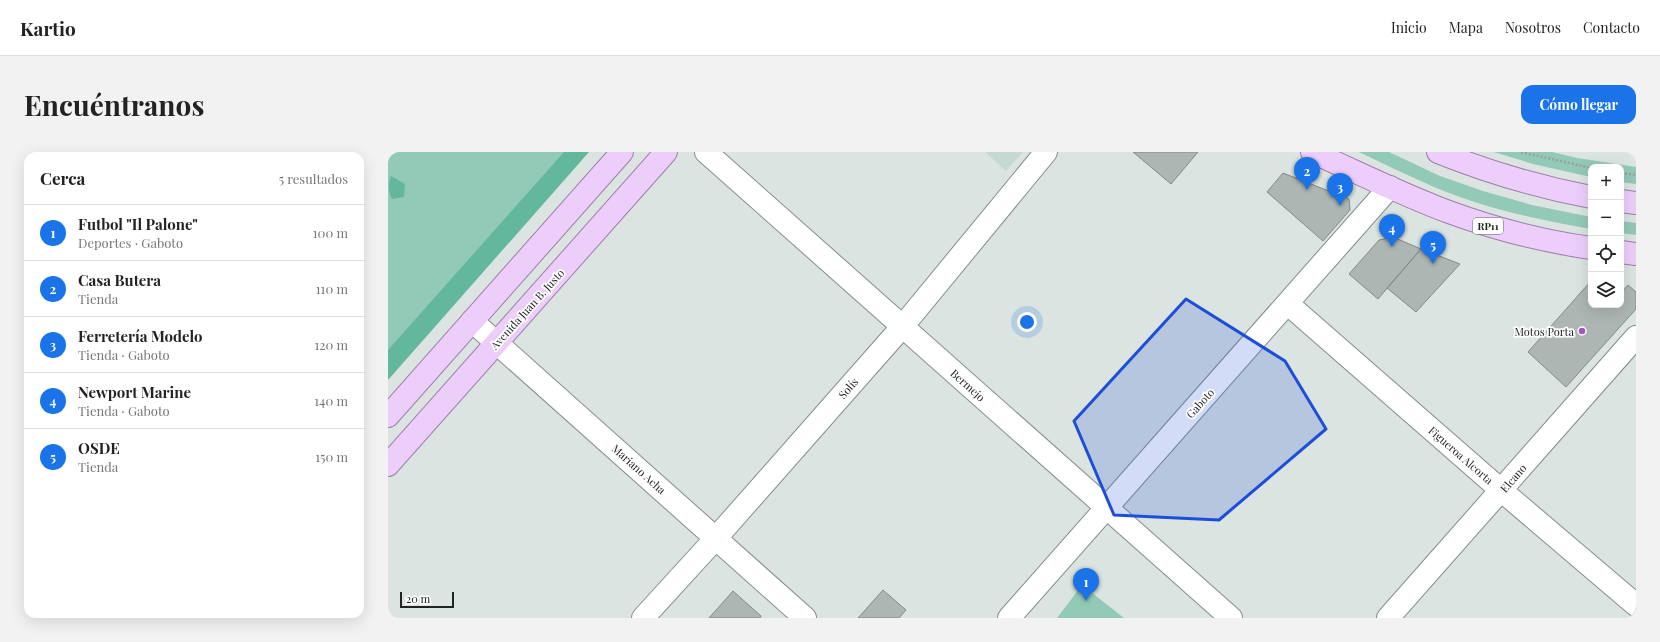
<!DOCTYPE html>
<html lang="es">
<meta charset="utf-8">
<style>
body{margin:0;font-family:"Playfair Display",serif;background:#f2f2f2;color:#222}
.controls{position:absolute;right:12px;top:12px;display:grid;overflow:hidden;border-radius:8px;box-shadow:0 4px 16px #0002}
.controls button{width:36px;height:36px;display:grid;place-items:center;padding:0;border:0;border-bottom:1px solid #e0e0e0;background:#fff;color:#222;font:20px sans-serif}
.scale{position:absolute;left:12px;bottom:10px;width:54px;box-sizing:border-box;padding-left:4px;border:2px solid #212423;border-top:0;font-size:11px;line-height:14px;white-space:nowrap;color:#212423;-webkit-text-stroke:3px #fff;paint-order:stroke}
.you{position:absolute;left:639px;top:170px;width:14px;height:14px;margin:-10px;border:3px solid #fff;border-radius:50%;background:#1a73e8;box-shadow:0 0 0 6px #1a73e833}
.badge{display:grid;place-items:center;width:26px;height:26px;border-radius:50%;background:#1a73e8;color:#fff;font-size:13px;font-weight:700}
.pin{position:absolute;translate:-50% -33px;filter:drop-shadow(0 1px 2px #0008)}
.pin::after{content:'';position:absolute;top:21px;width:14px;height:12px;background:inherit;clip-path:polygon(0 0,100% 0,50% 100%)}
.list{margin:0;padding:0;list-style:none}
h2{display:flex;justify-content:space-between;align-items:center;height:52px;margin:0;padding:0 16px;font-size:17px}
h2 small{font-size:13px;font-weight:400;color:#767676}
.list li{display:grid;grid-template-columns:26px 1fr auto;gap:12px;align-items:center;box-sizing:border-box;height:56px;padding:0 16px;border-top:1px solid #e0e0e0}
.list b{display:block;font-size:15px;white-space:nowrap}
.list p{margin:0;font-size:13px;white-space:nowrap;color:#767676}
.list em{font-size:13px;font-style:normal;color:#767676}
.icon{flex:none;width:22px;height:22px;fill:none;stroke:currentColor;stroke-width:2;stroke-linecap:round;stroke-linejoin:round}
.map{position:relative;flex:none;width:1248px;height:466px;overflow:hidden;border-radius:12px}
header{display:flex;align-items:center;gap:24px;box-sizing:border-box;height:56px;padding:0 20px;background:#fff;border-bottom:1px solid #e0e0e0}
header strong{font-size:19px}
nav{display:flex;gap:22px;margin-inline-start:auto;font-size:14px}
.intro{display:flex;align-items:center;justify-content:space-between;box-sizing:border-box;height:96px;padding:0 24px}
h1{margin:0;font-size:28px}
.button{padding:10px 18px;border-radius:12px;background:#1a73e8;color:#fff;font-size:14px;font-weight:700}
main{display:flex;gap:24px;padding:0 24px}
aside{flex:1;background:#fff;border-radius:12px;box-shadow:0 4px 16px #0002}
.map>svg:first-child{display:block}
.built{fill:#c6d8d2}
.green{fill:#93c9b7}
.forest{fill:#62b79d}
.building{fill:#adb6b2;stroke:#838b88}
.lines{fill:none;stroke-linecap:round;stroke-linejoin:round}
.minor-casing{stroke:#848d8a;stroke-width:24}
.major-casing{stroke:#9e7dad;stroke-width:24}
.path{stroke:#99a09d;stroke-width:2.5;stroke-dasharray:2 2;stroke-linecap:butt}
.minor{stroke:#fff;stroke-width:22}
.major{stroke:#edcefb;stroke-width:22}
.marked{fill:#1d4ed8;fill-opacity:0.2;stroke:#1d4ed8;stroke-width:3;stroke-linejoin:round}
.poi-dot{fill:#a454c4;stroke:#fff;stroke-width:1.5}
.labels{text-anchor:middle;dominant-baseline:central;stroke-width:3.5;stroke-linejoin:round;paint-order:stroke}
.shield{fill:#fff;stroke:#646665;stroke-width:1}
.shield-label{font-size:10px;font-weight:bold;fill:#212423}
.street-label{font-size:11px;fill:#212423;stroke:#fff}
.poi-label{font-size:11px;fill:#212423;stroke:#fff;text-anchor:end}
</style>
<header>
<strong>Kartio</strong>
<nav><a>Inicio</a><a>Mapa</a><a>Nosotros</a><a>Contacto</a></nav>
</header>
<div class="intro"><h1>Encuéntranos</h1><a class="button">Cómo llegar</a></div>
<main>
<aside>
<h2>Cerca<small>5 resultados</small></h2>
<ul class="list">
<li><span class="badge">1</span><div><b>Futbol &quot;Il Palone&quot;</b><p>Deportes · Gaboto</p></div><em>100 m</em></li>
<li><span class="badge">2</span><div><b>Casa Butera</b><p>Tienda</p></div><em>110 m</em></li>
<li><span class="badge">3</span><div><b>Ferretería Modelo</b><p>Tienda · Gaboto</p></div><em>120 m</em></li>
<li><span class="badge">4</span><div><b>Newport Marine</b><p>Tienda · Gaboto</p></div><em>140 m</em></li>
<li><span class="badge">5</span><div><b>OSDE</b><p>Tienda</p></div><em>150 m</em></li>
</ul>
</aside>
<div class="map">
<svg width="1248" height="466" viewBox="0 0 1248 466">
<rect width="100%" height="100%" fill="#dbe4e0"/>
<!-- built -->
<path class="built" d="M597 0H635L618 19Z"/>
<!-- green -->
<path class="green" d="M0 0H197L0 223Z
M971 0H1001L1052 24 1095 39 1144 53 1203 65V77C1150 68 1096 56 1046 35 1021 24 996 12 971 0Z
M1106 0H1164L1189 6 1248 15V32L1233 30V15H1203V25L1145 12Z
M1233 69 1248 71V83L1233 81Z
M694 433 736 466H669Z"/>
<!-- forest -->
<path class="forest" d="M176 0H201L0 228V198Z
M3 24 17 32 16 45 4 47C0 39 0 32 3 24Z"/>
<!-- building -->
<path class="building" d="M745 0H810L783 32Z
M895 21 961 47 962 58 935 89 879 40Z
M1005 85 1033 97 990 147 961 122 991 88Z
M1033 97 1072 112 1028 160 999 136Z
M1203 129V153H1233V141L1240 133 1248 140V157L1178 235 1140 200Z
M495 438 518 458 511 466H470Z
M345 439 373 464 372 466H321Z"/>
<g class="lines">
<!-- minor casing -->
<g class="minor-casing">
<path id="minor" d="M318 0 843 466
M900 152 1114 339 1248 453
M84 169 417 466
M255 466 328 386 514 175 658 0
M621 466 1002 35
M1000 466 1248 185"/>
</g>
<!-- major casing -->
<g class="major-casing">
<path id="major" d="M924 0C969 20 1015 43 1061 60 1107 77 1154 89 1203 96
M1050 0C1100 20 1150 35 1203 45
M1233 49 1248 51
M1233 100 1248 102
M0 264 234 0
M0 313 278 0"/>
</g>
<!-- path -->
<path class="path" d="M1133 0 1203 16
M1233 21 1248 23"/>
<!-- minor -->
<use href="#minor" class="minor"/>
<!-- major -->
<use href="#major" class="major"/>
</g>
<!-- marked area -->
<path class="marked" d="M798 147 897 209 938 277 831 368 726 363 686 269Z"/>
<!-- markers -->
<circle class="poi-dot" cx="1194" cy="179" r="4"/>
<g class="labels">
<!-- shield labels -->
<rect class="shield" x="1085" y="66" width="30" height="16" rx="3"/>
<g class="shield-label">
<text x="1100" y="74">RP11</text>
</g>
<!-- street labels -->
<g class="street-label">
<text transform="translate(139 157) rotate(-48)">Avenida Juan B. Justo</text>
<text transform="translate(580 233) rotate(42)">Bermejo</text>
<text transform="translate(460 236) rotate(-49)">Solís</text>
<text transform="translate(812 251) rotate(-48)">Gaboto</text>
<text transform="translate(1073 303) rotate(41)">Figueroa Alcorta</text>
<text transform="translate(251 317) rotate(42)">Mariano Acha</text>
<text transform="translate(1125 326) rotate(-49)">Elcano</text>
</g>
<!-- poi labels -->
<g class="poi-label">
<text x="1186" y="179">Motos Porta</text>
</g>
</g>
</svg>
<div class="controls">
<button>+</button>
<button>−</button>
<button><svg class="icon" aria-label="locate" viewBox="0 0 24 24"><circle cx="12" cy="12" r="6"/><path d="M12 2v4M12 18v4M2 12h4M18 12h4"/></svg></button>
<button><svg class="icon" aria-label="layers" viewBox="0 0 24 24"><path d="M12 4l9 5-9 5-9-5zM3 14l9 5 9-5"/></svg></button>
</div>
<div class="scale">20 m</div>
<div class="you"></div>
<div class="pin badge" style="left:698px;top:449px">1</div>
<div class="pin badge" style="left:919px;top:38px">2</div>
<div class="pin badge" style="left:952px;top:54px">3</div>
<div class="pin badge" style="left:1004px;top:95px">4</div>
<div class="pin badge" style="left:1045px;top:112px">5</div>
</div>
</main>
